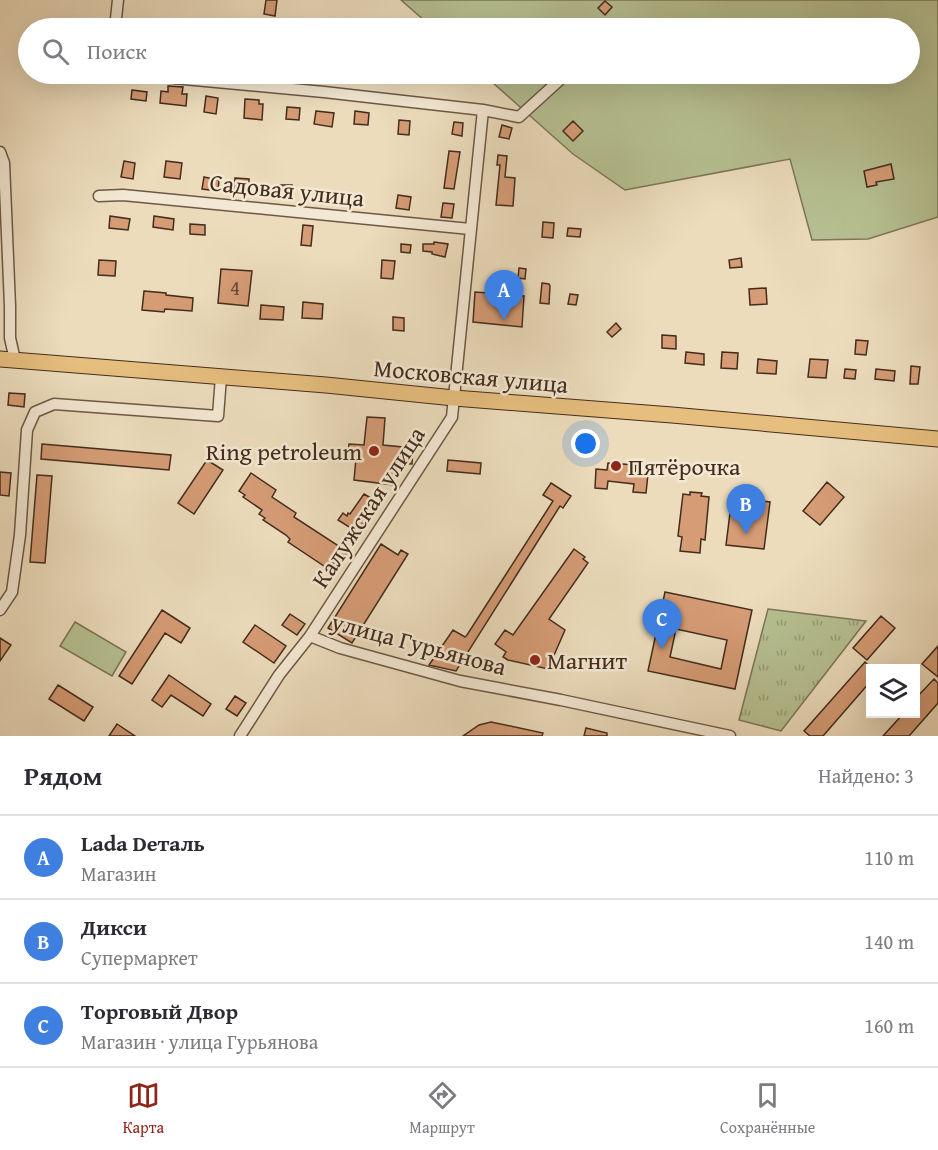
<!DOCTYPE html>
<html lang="ru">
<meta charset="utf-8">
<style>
body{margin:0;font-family:"Gentium Book Plus",serif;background:#f7f7f7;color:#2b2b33}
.controls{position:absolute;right:18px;bottom:18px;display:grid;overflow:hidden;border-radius:0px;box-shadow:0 6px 24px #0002}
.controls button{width:54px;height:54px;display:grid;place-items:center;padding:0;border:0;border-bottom:2px solid #e1e1e2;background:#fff;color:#2b2b33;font:30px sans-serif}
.you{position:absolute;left:586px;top:444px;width:21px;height:21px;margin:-15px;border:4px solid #fff;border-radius:50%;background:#1a73e8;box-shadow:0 0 0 9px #1a73e833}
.badge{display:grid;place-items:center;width:39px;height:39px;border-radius:50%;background:#8f2418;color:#fff;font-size:20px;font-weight:700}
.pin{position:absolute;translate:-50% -50px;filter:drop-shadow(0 2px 3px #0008)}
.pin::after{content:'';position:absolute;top:32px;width:21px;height:18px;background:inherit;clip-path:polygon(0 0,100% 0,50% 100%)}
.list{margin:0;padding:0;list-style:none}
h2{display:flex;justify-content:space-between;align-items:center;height:78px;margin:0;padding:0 24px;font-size:26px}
h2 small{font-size:20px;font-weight:400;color:#7c7c81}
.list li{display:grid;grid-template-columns:39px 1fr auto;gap:18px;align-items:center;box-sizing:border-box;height:84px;padding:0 24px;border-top:2px solid #e1e1e2}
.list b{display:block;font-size:22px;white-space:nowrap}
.list p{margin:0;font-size:20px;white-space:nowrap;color:#7c7c81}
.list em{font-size:20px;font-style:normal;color:#7c7c81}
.icon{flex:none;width:33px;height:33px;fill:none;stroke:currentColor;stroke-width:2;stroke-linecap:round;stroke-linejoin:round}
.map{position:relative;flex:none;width:938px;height:736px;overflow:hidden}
.search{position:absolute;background:#fff;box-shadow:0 6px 24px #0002;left:18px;right:18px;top:18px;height:66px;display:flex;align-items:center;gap:15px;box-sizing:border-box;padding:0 21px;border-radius:33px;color:#7c7c81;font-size:22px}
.sheet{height:330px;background:#fff}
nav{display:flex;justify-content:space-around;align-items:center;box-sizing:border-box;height:84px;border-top:2px solid #e1e1e2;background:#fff;font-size:16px;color:#7c7c81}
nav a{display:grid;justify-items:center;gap:3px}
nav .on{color:#8f2418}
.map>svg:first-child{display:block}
.green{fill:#b6c092;stroke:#7d7658;stroke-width:1.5}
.park{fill:url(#park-tufts);stroke:#7d7658;stroke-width:1.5}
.building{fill:#d59c75;stroke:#442c1d;stroke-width:1.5;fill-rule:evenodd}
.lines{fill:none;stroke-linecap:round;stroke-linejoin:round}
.minor-casing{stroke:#6e5845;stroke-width:13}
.highway-casing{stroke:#442c1d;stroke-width:17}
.minor{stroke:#f3e8d3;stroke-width:10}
.highway{stroke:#e6be7e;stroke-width:15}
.poi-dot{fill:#8f2418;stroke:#f3e8d3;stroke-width:2}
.labels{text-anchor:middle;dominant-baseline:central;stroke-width:5;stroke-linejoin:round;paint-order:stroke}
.number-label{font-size:21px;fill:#684833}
.street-label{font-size:24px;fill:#442c1d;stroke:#f3e8d3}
.poi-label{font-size:24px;fill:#442c1d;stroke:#f3e8d3;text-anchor:start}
</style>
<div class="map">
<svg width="938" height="736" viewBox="0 0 938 736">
<defs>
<pattern id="park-tufts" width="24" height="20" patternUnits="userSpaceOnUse" patternTransform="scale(1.5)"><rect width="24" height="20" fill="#b6c092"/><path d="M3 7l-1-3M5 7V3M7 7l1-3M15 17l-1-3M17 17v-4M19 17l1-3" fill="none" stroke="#969c77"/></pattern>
</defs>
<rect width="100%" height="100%" fill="#ecdcbc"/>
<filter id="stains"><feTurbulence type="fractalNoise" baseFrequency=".00333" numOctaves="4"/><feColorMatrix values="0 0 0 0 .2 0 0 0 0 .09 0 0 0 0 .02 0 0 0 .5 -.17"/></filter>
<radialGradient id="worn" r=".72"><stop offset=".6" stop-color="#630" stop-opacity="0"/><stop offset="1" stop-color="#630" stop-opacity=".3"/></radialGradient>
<!-- green -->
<path class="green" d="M401 0H938V217L868 239 812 240 790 159 625 190 573 154 483 74H910V28H433Z
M75 622 126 652 112 676 60 646Z"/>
<!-- park -->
<path class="park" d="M768 609 866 621 781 731 739 720Z"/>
<!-- building -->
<path class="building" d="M266 0H277L275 16 264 14Z
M605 1 612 7 605 15 598 8Z
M370 74H397L396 82 369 78Z
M168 86 183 87 182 94H187L186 106 160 103 161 91 168 92Z
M132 90 147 92 146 101 131 99Z
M206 96 218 98 216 114 204 112Z
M245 99 259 100V104H263L262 120 244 118Z
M287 107 300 108 299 120 286 119Z
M316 111 334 113 332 127 314 124Z
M355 111 369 113 368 125 354 124Z
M399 120 410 121 409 135 398 134Z
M573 121 583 131 573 141 563 131Z
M454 122 463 123 462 136 452 134Z
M502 125 512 128 509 139 499 137Z
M449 151 460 152 454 189 444 188Z
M498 155 507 156 505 177 515 178 513 206 496 205 500 165H497Z
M124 161 135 163 133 179 121 177Z
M166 161 182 163 180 179 164 177Z
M891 164 894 179 876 182 877 185 867 187 864 171Z
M204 177 219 180 218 191 202 189Z
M235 178 249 179 248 194 234 193Z
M279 185H292L291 199 278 198Z
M398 195 411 197 409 210 396 208Z
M443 203 454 204 452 218 441 217Z
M110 216 130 219 128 230 109 228Z
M154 216 174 219 173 230 153 227Z
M543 222 554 223 553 238 542 237Z
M190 224 205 225V235L190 234Z
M303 225 313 226 311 246 301 245Z
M568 228 581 229 580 237 567 236Z
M434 242 448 244 445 257 432 254V252L423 251V244H434Z
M401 244 411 245 410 253 401 252Z
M741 258 742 267 730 268 729 260Z
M99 260 116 261 115 276 98 275Z
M382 260 395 261 393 279 381 278Z
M519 268 526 269 525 279 518 278Z
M221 269 252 271 248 306 218 303Z
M542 283 549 284 550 286 549 304 540 303Z
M766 288 767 304 750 305 749 289Z
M144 291 166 293V295L193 298 192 311 165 309 164 312 142 310Z
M475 292 524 296 522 327 473 322Z
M570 294 578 295 576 305 568 304Z
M303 302 323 304 322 319 302 318Z
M261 305 284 307 283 320 260 319Z
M393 317 404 318V331L393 330Z
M616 323 621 329 612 337 607 332Z
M662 335 676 336V349L662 348Z
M856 340 868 341 866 355 855 354Z
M686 352 704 354V365L685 363Z
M722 352 738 353 737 369 721 368Z
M758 359 777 361 776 374 757 373Z
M810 359 828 360 826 378 808 377Z
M911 366 920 367 918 384H910Z
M845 369 856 370 855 379 844 378Z
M876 369 895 371 894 381 875 379Z
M9 393 25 394 24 407 8 405Z
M367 417 385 418 383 445 413 448 412 464 396 463 393 485 354 480 356 458 348 457 349 444 364 445Z
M42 444 171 455 169 470 41 459Z
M207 460 223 470 194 514 178 503Z
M448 460 481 463 480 474 447 471Z
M608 463 636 465 635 473 648 474 646 493 633 492 634 484 608 481 607 489 595 488 596 469 607 470Z
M0 472 11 473 9 496 0 495Z
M251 473 276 490 272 497 296 513 294 517 340 547 343 543 350 548 338 566 331 562 327 568 288 542 290 539 286 535 263 520 265 518 259 514 262 510 243 497 245 495 239 491Z
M37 475 52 476 45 563 30 562Z
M827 482 844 497 820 525 803 511Z
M551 483 571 496 563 508 560 506 456 671 429 665 453 630 465 637 467 635 553 501 543 495Z
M690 492 702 493 701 496 709 497 705 540 701 539 700 553 680 551 682 537 678 536 683 494 690 495Z
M364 494 381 504 367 526 363 523 359 529 356 527 354 530 338 520 343 513 347 516 348 513 350 514Z
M732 497 770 502 764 549 726 545Z
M381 544 398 555 401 550 408 554 352 643 328 628Z
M574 549 585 557 583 559 588 563 549 619 565 630 548 669 508 660 503 657 506 652 495 644 505 630 513 635Z
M665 592 752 610 735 689 648 671ZM676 629 727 640 721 669 670 657Z
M162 610 190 628 181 643 165 633 132 684 119 676Z
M290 614 305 624 297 635 282 625Z
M881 616 895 628 867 660 853 648Z
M255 625 286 646 274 663 243 642Z
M0 638 11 645 0 661Z
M938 646V677L922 664Z
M865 662 870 667V682L823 736H810L804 731Z
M169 675 211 704 203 716 171 695 162 707 152 700Z
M934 679 938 683V703L909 736H883L903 714H915V699Z
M58 685 93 707 84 721 49 699Z
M235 696 246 703 237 716 226 709Z
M491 722 543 733 542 736H463L479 725Z
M117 724 135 736H109Z
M586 728 607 733V736H584Z"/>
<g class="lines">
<!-- minor casing -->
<g class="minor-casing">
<path id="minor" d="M115 28 118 0
M130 74 324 92 483 110
M0 152 4 163 10 306V338L15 360
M99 196 123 195 470 229
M0 610 12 592 20 535 27 430 35 412 54 404 218 416 221 377
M310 636 340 648 460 681 561 700 730 736
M240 736 279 675 310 636 452 417 483 110 519 117 564 76"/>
</g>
<!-- highway casing -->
<g class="highway-casing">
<path id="highway" d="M0 359 326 385 454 398 672 415 938 439"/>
</g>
<!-- minor -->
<use href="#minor" class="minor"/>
<!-- highway -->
<use href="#highway" class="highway"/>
</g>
<!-- markers -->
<g class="poi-dot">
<circle cx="374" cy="451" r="6"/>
<circle cx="616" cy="466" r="6"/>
<circle cx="535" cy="660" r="6"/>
</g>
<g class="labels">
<!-- number labels -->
<g class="number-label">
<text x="235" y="287">4</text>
</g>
<!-- street labels -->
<g class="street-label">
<text transform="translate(287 190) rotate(6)">Садовая улица</text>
<text transform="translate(471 376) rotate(5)">Московская улица</text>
<text transform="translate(368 507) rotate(-57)">Калужская улица</text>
<text transform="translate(419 644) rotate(15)">улица Гурьянова</text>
</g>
<!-- poi labels -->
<g class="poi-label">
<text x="362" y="451" text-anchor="end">Ring petroleum</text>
<text x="628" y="466">Пятёрочка</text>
<text x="547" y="660">Магнит</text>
</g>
</g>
<rect width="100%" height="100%" filter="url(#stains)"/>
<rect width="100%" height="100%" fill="url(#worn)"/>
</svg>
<div class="controls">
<button><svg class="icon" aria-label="layers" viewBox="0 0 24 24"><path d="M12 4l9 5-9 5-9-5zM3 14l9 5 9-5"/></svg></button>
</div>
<div class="you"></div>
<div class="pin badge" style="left:504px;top:320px;background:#3f7fe0">A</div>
<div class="pin badge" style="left:746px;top:534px;background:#3f7fe0">B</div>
<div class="pin badge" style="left:662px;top:649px;background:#3f7fe0">C</div>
<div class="search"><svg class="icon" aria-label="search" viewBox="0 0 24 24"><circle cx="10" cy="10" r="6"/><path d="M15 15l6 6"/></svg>Поиск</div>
</div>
<section class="sheet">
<h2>Рядом<small>Найдено: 3</small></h2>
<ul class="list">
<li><span class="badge" style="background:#3f7fe0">A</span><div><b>Lada Dеталь</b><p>Магазин</p></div><em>110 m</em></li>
<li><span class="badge" style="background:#3f7fe0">B</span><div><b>Дикси</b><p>Супермаркет</p></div><em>140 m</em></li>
<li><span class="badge" style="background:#3f7fe0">C</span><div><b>Торговый Двор</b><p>Магазин · улица Гурьянова</p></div><em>160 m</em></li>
</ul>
</section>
<nav>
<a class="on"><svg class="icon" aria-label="map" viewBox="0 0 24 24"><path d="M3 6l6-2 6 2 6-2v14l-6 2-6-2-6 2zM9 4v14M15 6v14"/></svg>Карта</a>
<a><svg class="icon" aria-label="directions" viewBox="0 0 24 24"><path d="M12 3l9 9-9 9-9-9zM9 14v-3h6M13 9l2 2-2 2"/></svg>Маршрут</a>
<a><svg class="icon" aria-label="saved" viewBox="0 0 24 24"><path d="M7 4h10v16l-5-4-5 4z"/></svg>Сохранённые</a>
</nav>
